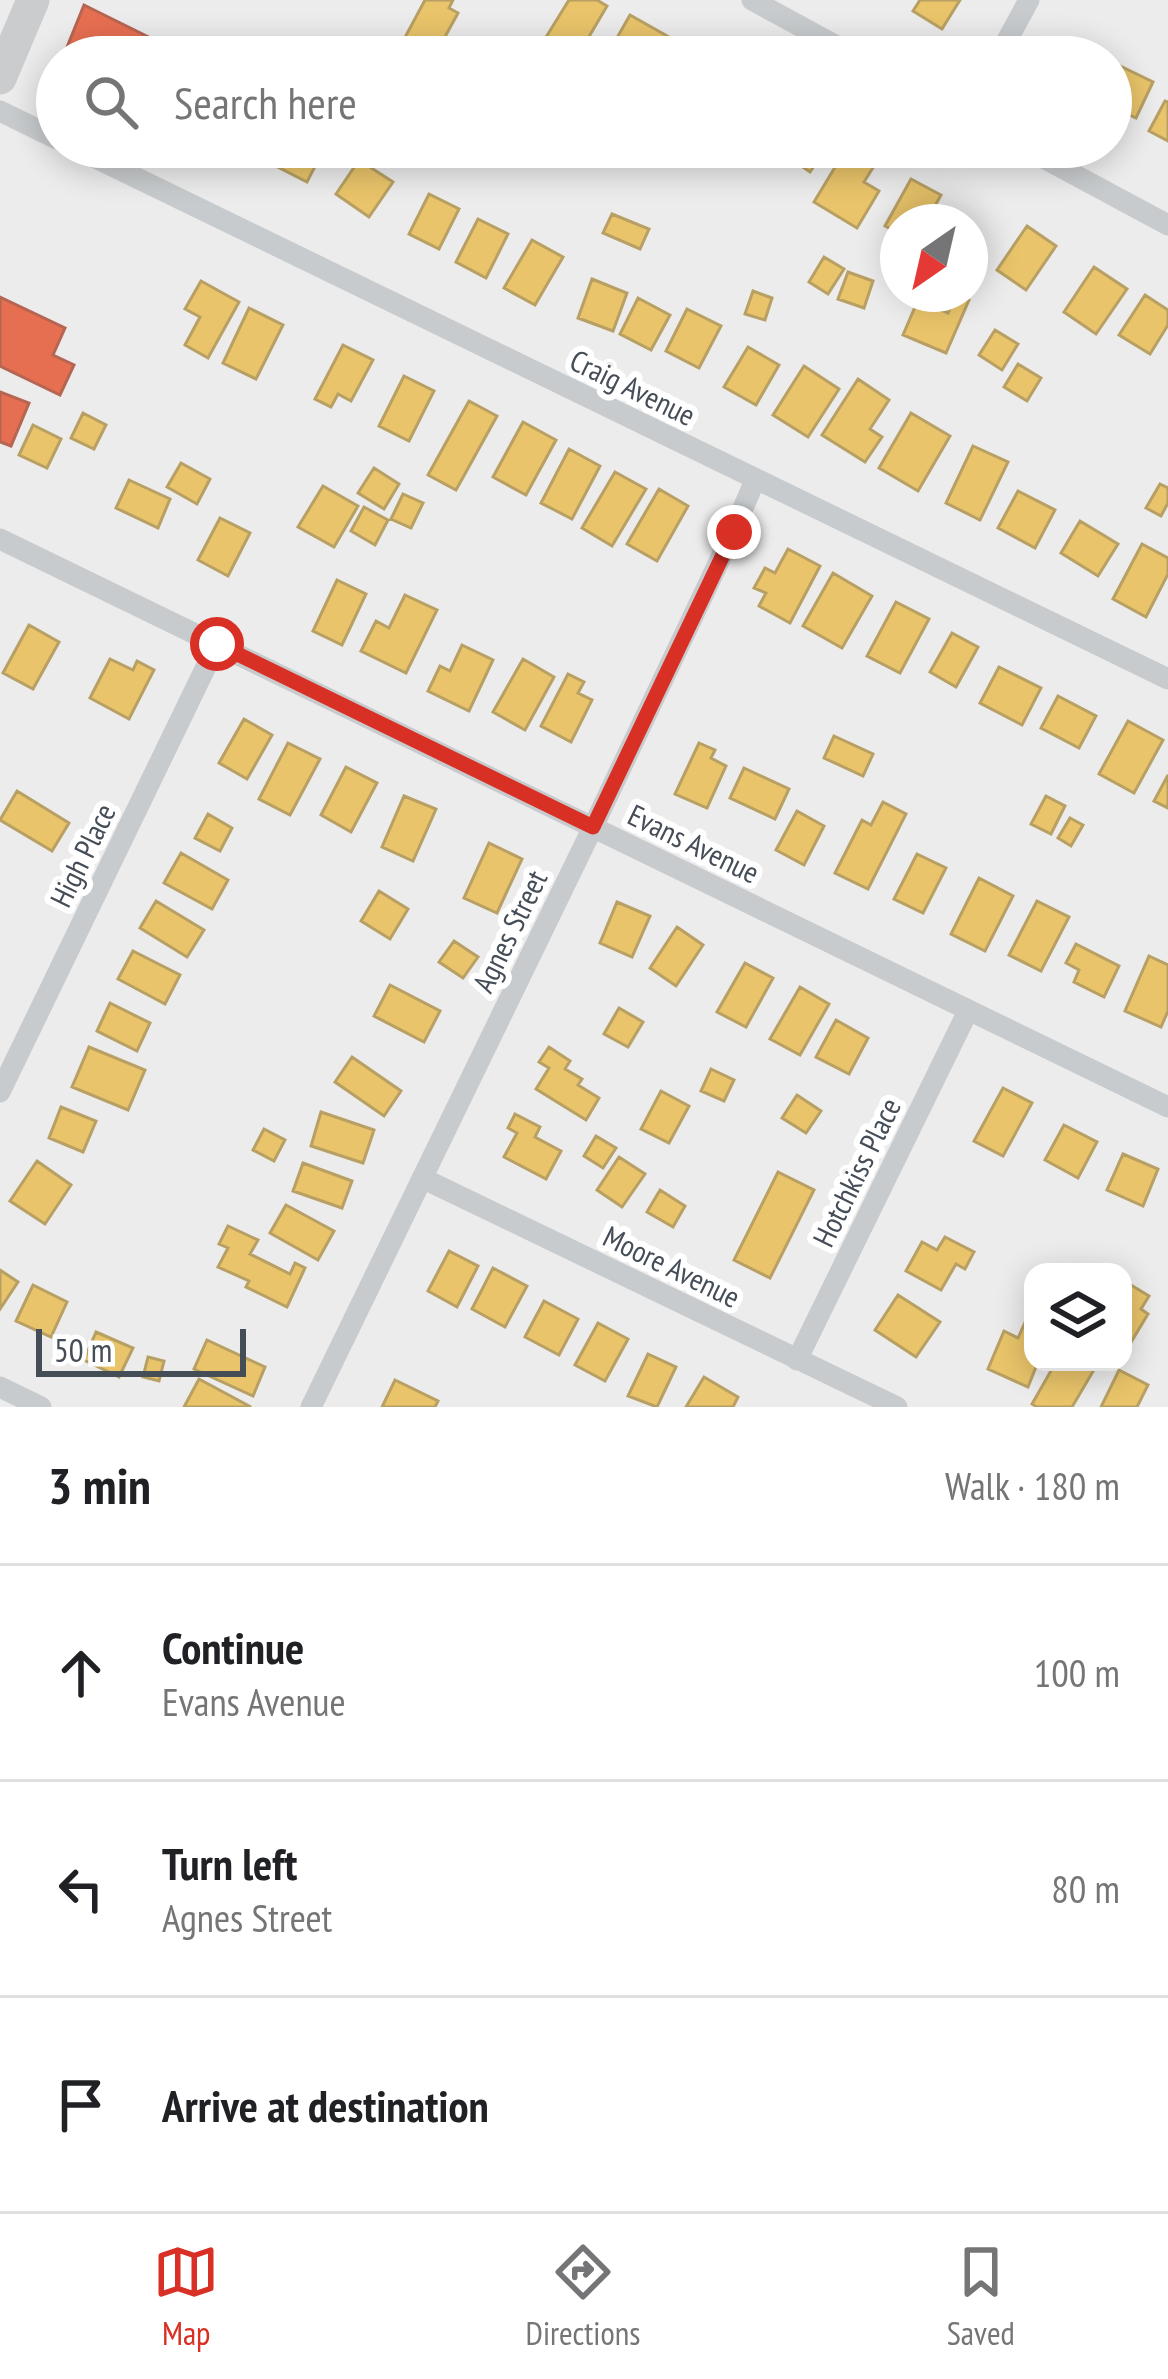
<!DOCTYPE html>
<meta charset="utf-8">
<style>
body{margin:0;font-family:"PT Sans Narrow",sans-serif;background:#f2f2f2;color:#202124}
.controls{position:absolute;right:36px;bottom:36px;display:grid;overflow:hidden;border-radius:24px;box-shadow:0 6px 30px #0003}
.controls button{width:108px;height:108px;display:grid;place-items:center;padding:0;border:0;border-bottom:3px solid #e0e0e0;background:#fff;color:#202124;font:60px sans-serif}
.compass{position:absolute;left:880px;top:204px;width:108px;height:108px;border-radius:50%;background:#fff;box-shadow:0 6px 30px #0003;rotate:214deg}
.scale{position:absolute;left:36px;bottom:30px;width:210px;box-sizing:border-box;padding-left:12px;border:6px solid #454d57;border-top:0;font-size:33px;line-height:42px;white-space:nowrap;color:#454d57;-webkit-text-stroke:9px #fff;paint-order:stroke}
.stop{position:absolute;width:36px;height:36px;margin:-27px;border:9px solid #d93025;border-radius:50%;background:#fff}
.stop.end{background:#d93025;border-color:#fff;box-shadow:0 3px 12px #0008}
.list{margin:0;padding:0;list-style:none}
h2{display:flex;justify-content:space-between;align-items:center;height:156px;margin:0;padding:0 48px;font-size:51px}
h2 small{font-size:39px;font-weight:400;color:#757577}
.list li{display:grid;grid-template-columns:78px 1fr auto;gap:36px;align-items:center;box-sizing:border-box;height:216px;padding:0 48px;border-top:3px solid #e0e0e0}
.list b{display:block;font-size:45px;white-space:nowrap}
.list p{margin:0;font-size:39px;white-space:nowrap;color:#757577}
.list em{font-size:39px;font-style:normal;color:#757577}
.icon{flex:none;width:66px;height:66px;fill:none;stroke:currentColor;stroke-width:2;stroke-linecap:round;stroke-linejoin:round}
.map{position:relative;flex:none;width:1168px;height:1407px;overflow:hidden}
.search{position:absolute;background:#fff;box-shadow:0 6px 30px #0003;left:36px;right:36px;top:36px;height:132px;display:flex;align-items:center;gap:30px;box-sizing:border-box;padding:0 42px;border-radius:66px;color:#757577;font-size:45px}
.sheet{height:804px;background:#fff}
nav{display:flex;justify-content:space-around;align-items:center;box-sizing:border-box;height:168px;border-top:3px solid #e0e0e0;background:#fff;font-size:33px;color:#757577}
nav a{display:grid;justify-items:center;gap:6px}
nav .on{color:#d93025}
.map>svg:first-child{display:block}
.homes{fill:#e9c46a;stroke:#b8a064;stroke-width:3}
.shops{fill:#e76f51;stroke:#b66553;stroke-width:3}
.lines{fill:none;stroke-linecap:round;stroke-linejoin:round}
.minor{stroke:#c8cbcd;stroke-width:21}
.secondary{stroke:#caccce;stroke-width:33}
.route{stroke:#d93025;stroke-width:15}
.labels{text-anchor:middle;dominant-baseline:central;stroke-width:12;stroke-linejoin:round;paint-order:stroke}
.street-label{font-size:30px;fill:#454d57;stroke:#fff}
</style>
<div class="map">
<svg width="1168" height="1407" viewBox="0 0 1168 1407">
<rect width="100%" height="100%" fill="#edecec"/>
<!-- homes -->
<path class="homes" d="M425 0H453L449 8 458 13 434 57 403 41Z
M569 0H597L607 6 577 57H568L543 42Z
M920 0H960L942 29 913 11Z
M630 15 669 37 657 57H606Z
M470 39 497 57H457Z
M1084 44 1106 57H1077Z
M688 45 706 57H680Z
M1114 63 1153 82 1136 118 1111 106 1114 89 1111 87V70Z
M1165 101 1168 102V141L1149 131Z
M218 147H250L241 162Z
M286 147H325L307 182 276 166Z
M722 147H755L745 163Z
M781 147H827L810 172 778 150Z
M846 149 874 166 864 182 879 191 857 228 814 202Z
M359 160 393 182 369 217 336 194Z
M911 179 941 195 926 222H898V233L885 226Z
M429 194 459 209 439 249 409 234Z
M612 214 649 229 640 249 603 233Z
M478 219 508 234 486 278 456 262Z
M1027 226 1056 246 1026 290 997 270Z
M532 240 563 257 535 305 504 288Z
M824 257 844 269 828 294 809 282Z
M1094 267 1127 289 1096 334 1064 312Z
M848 272 873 281 864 308 838 299Z
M592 279 627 293 613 331 578 318Z
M201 281 239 302 208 358 185 345 200 317 185 309Z
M753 291 772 298 765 320 745 314Z
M956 294 969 300 946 353 903 335 918 300 948 313Z
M1145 295 1168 310V325L1150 354 1119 335Z
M638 298 670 315 651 350 620 334Z
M249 308 283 325 256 379 223 363Z
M687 309 721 326 699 368 666 351Z
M995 330 1018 344 1002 370 979 355Z
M343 345 373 360 351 401 338 394 331 407 315 399Z
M748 347 779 365 756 405 724 387Z
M1018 364 1041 378 1027 401 1004 387Z
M804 366 839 389 808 437 773 415Z
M404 376 434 391 409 441 379 426Z
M858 379 889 400 870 429 882 437 865 462 822 435Z
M469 401 497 416 456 490 428 475Z
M83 413 106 425 94 449 71 438Z
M911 413 950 436 918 491 879 468Z
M523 422 556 440 526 495 493 477Z
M33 425 61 439 47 468 19 455Z
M973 446 1008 462 980 520 946 503Z
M569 449 600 466 572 519 541 503Z
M181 463 210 479 197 504 167 487Z
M374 468 399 484 384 509 358 493Z
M615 472 646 489 612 546 582 528Z
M129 480 170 499 158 528 116 508Z
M1160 484 1168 488V503L1161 516 1146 508Z
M323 486 358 506 334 547 298 527Z
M659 489 688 506 657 561 627 544Z
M1018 491 1055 510 1035 548 998 528Z
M403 494 423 503 411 528 391 519Z
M364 507 388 520 375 545 351 531Z
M220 518 250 533 228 576 198 560Z
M1080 521 1118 544 1098 576 1061 553Z
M1142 544 1168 558V574L1146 617 1113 599Z
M788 549 820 566 790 623 759 606 766 593 754 588 765 568 775 573Z
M833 573 872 596 842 648 803 626Z
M337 580 366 594 342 645 313 631Z
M405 595 437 610 406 673 361 651 376 621 389 628Z
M896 602 929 619 900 673 867 656Z
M29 625 59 642 33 689 3 673Z
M952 633 978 647 956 687 930 672Z
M462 645 493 660 469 711 428 691 440 666 450 671Z
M110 659 133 670 137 661 154 670 129 719 90 698Z
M523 659 554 677 525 730 493 712Z
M999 667 1041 688 1022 725 980 703Z
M568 674 584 682 578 693 592 700 571 742 541 726Z
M1058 696 1096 716 1079 748 1041 728Z
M244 719 272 735 247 779 219 763Z
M1128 721 1163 740 1134 793 1099 774Z
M834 736 873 754 863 776 824 758Z
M288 743 320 759 290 815 259 799Z
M699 743 715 750 711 758 726 766 707 808 675 794Z
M346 767 377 783 351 832 321 815Z
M744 768 789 789 775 819 730 798Z
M1168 775V808L1154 801Z
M17 791 69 823 52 851 0 820Z
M404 796 436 809 413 861 382 847Z
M1046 796 1065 806 1051 834 1031 824Z
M883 802 906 814 868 889 835 873 862 820 871 825Z
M797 811 824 826 804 865 776 850Z
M208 814 232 828 220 851 195 838Z
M1070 818 1083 825 1071 846 1058 838Z
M489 843 522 859 497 913 464 898Z
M181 853 228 880 212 909 164 883Z
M917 854 946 868 923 913 894 899Z
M979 878 1013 896 985 951 951 934Z
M379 891 408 909 390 939 361 921Z
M156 901 204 930 187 957 140 928Z
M1037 901 1069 917 1041 971 1009 955Z
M617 902 650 916 632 957 600 943Z
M677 927 703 945 676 986 650 968Z
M454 941 478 957 463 978 439 962Z
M1076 944 1119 966 1104 997 1074 982 1079 970 1066 963Z
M133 951 180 975 165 1004 118 979Z
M1149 956 1168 965V1011L1161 1027 1125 1011Z
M745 963 773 978 746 1027 717 1012Z
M390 985 440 1011 424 1042 374 1016Z
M800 987 829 1004 800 1055 770 1039Z
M110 1003 150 1023 137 1051 97 1031Z
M619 1008 643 1022 628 1047 604 1034Z
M836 1020 868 1038 849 1074 816 1057Z
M89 1047 145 1070 128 1110 72 1087Z
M549 1047 570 1061 565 1069 582 1079 578 1085 599 1098 586 1120 536 1089 549 1068 539 1062Z
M352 1057 401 1091 384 1116 335 1082Z
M711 1069 734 1080 724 1101 701 1091Z
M1003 1088 1032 1103 1003 1156 974 1141Z
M661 1091 689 1106 669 1143 641 1129Z
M797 1095 821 1111 806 1133 782 1118Z
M61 1107 96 1121 83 1152 49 1138Z
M321 1112 374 1130 363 1163 311 1146Z
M515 1114 540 1127 535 1137 561 1151 546 1179 504 1157 517 1133 508 1128Z
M1064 1125 1097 1142 1078 1178 1045 1160Z
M264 1129 285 1140 274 1161 253 1150Z
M596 1136 616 1148 603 1168 584 1156Z
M1123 1154 1158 1169 1143 1206 1107 1190Z
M619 1157 645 1174 622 1207 597 1190Z
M37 1161 71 1185 45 1224 10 1201Z
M303 1163 352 1181 342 1208 293 1191Z
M778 1172 814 1190 770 1278 734 1260Z
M660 1190 685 1206 673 1227 647 1212Z
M286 1205 334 1231 318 1260 270 1233Z
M228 1226 258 1240 250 1254 290 1274 295 1263 305 1268 287 1307 246 1287 249 1281 218 1267 228 1248 219 1244Z
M945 1237 974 1252 965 1269 956 1264 941 1290 906 1271 922 1242 937 1250Z
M449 1251 478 1266 457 1307 428 1291Z
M493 1268 527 1286 505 1327 472 1309Z
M0 1270 18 1282 0 1309Z
M1126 1282 1149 1296 1141 1309 1148 1314 1130 1344 1123 1340V1288Z
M33 1285 67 1302 51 1337 16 1321Z
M898 1295 940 1322 916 1357 875 1330Z
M544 1301 578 1319 559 1355 525 1337Z
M1028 1316 1033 1318V1362H1038L1028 1387 988 1369 1004 1331 1018 1338Z
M598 1323 628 1339 605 1381 575 1365Z
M96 1332 133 1348 119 1377 84 1360Z
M207 1340 265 1367 253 1396 194 1369Z
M648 1354 676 1367 657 1407 628 1396Z
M148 1357 164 1361 159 1381 143 1377Z
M1056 1362 1098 1363 1072 1407H1037L1032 1404Z
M1119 1370 1148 1385 1137 1407H1101Z
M704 1377 738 1397 733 1407H686Z
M199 1379 251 1407H184Z
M395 1380 438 1401 435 1407H382Z"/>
<!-- shops -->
<path class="shops" d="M84 5 189 57H63Z
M57 71V101L47 96Z
M0 297 65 328 53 355 74 365 60 395 0 366Z
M0 392 29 403 11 446 0 442Z"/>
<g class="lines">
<!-- minor -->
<path class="minor" d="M752 0 857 57
M998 57 1029 0
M0 111 57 139
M73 147 1168 679
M1023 147 1168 225
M0 539 1168 1107
M0 1092 217 644
M422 1178 897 1407
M797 1360 968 1011
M0 1387 41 1407
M311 1407 593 827 733 532 755 480"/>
<!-- secondary -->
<path class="secondary" d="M0 78 33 0"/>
</g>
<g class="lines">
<!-- route -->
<path class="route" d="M217 644 593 827 734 532"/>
</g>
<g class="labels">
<!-- street labels -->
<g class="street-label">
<text transform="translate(633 387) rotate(26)">Craig Avenue</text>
<text transform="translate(694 843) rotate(26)">Evans Avenue</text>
<text transform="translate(82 855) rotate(-64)">High Place</text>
<text transform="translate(509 931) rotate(-64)">Agnes Street</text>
<text transform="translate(856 1172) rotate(-64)">Hotchkiss Place</text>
<text transform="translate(672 1266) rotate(26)">Moore Avenue</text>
</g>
</g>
</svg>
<div class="controls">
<button><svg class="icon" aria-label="layers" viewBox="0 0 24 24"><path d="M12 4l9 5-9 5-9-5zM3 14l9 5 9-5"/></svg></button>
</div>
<svg class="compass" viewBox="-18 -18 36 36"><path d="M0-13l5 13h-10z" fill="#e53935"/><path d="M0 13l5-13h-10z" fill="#757577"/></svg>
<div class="scale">50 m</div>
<div class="stop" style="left:217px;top:644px"></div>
<div class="stop end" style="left:734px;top:532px"></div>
<div class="search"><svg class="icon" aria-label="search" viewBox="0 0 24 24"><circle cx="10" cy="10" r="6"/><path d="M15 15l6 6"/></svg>Search here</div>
</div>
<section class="sheet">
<h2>3 min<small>Walk · 180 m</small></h2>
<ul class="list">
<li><svg class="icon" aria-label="ahead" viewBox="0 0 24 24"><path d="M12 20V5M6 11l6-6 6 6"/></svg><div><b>Continue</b><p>Evans Avenue</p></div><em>100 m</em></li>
<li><svg class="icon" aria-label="left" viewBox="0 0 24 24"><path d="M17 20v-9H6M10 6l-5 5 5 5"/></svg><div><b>Turn left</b><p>Agnes Street</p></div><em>80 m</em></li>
<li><svg class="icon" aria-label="arrive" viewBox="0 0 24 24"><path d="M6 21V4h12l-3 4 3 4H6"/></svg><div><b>Arrive at destination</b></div></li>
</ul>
</section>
<nav>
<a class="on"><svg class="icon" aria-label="map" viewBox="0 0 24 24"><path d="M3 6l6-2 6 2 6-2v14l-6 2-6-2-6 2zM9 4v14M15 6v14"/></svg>Map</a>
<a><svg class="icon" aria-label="directions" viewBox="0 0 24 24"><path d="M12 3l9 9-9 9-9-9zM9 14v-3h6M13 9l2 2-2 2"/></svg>Directions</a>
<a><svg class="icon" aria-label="saved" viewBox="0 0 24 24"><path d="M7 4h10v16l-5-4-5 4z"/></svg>Saved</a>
</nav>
